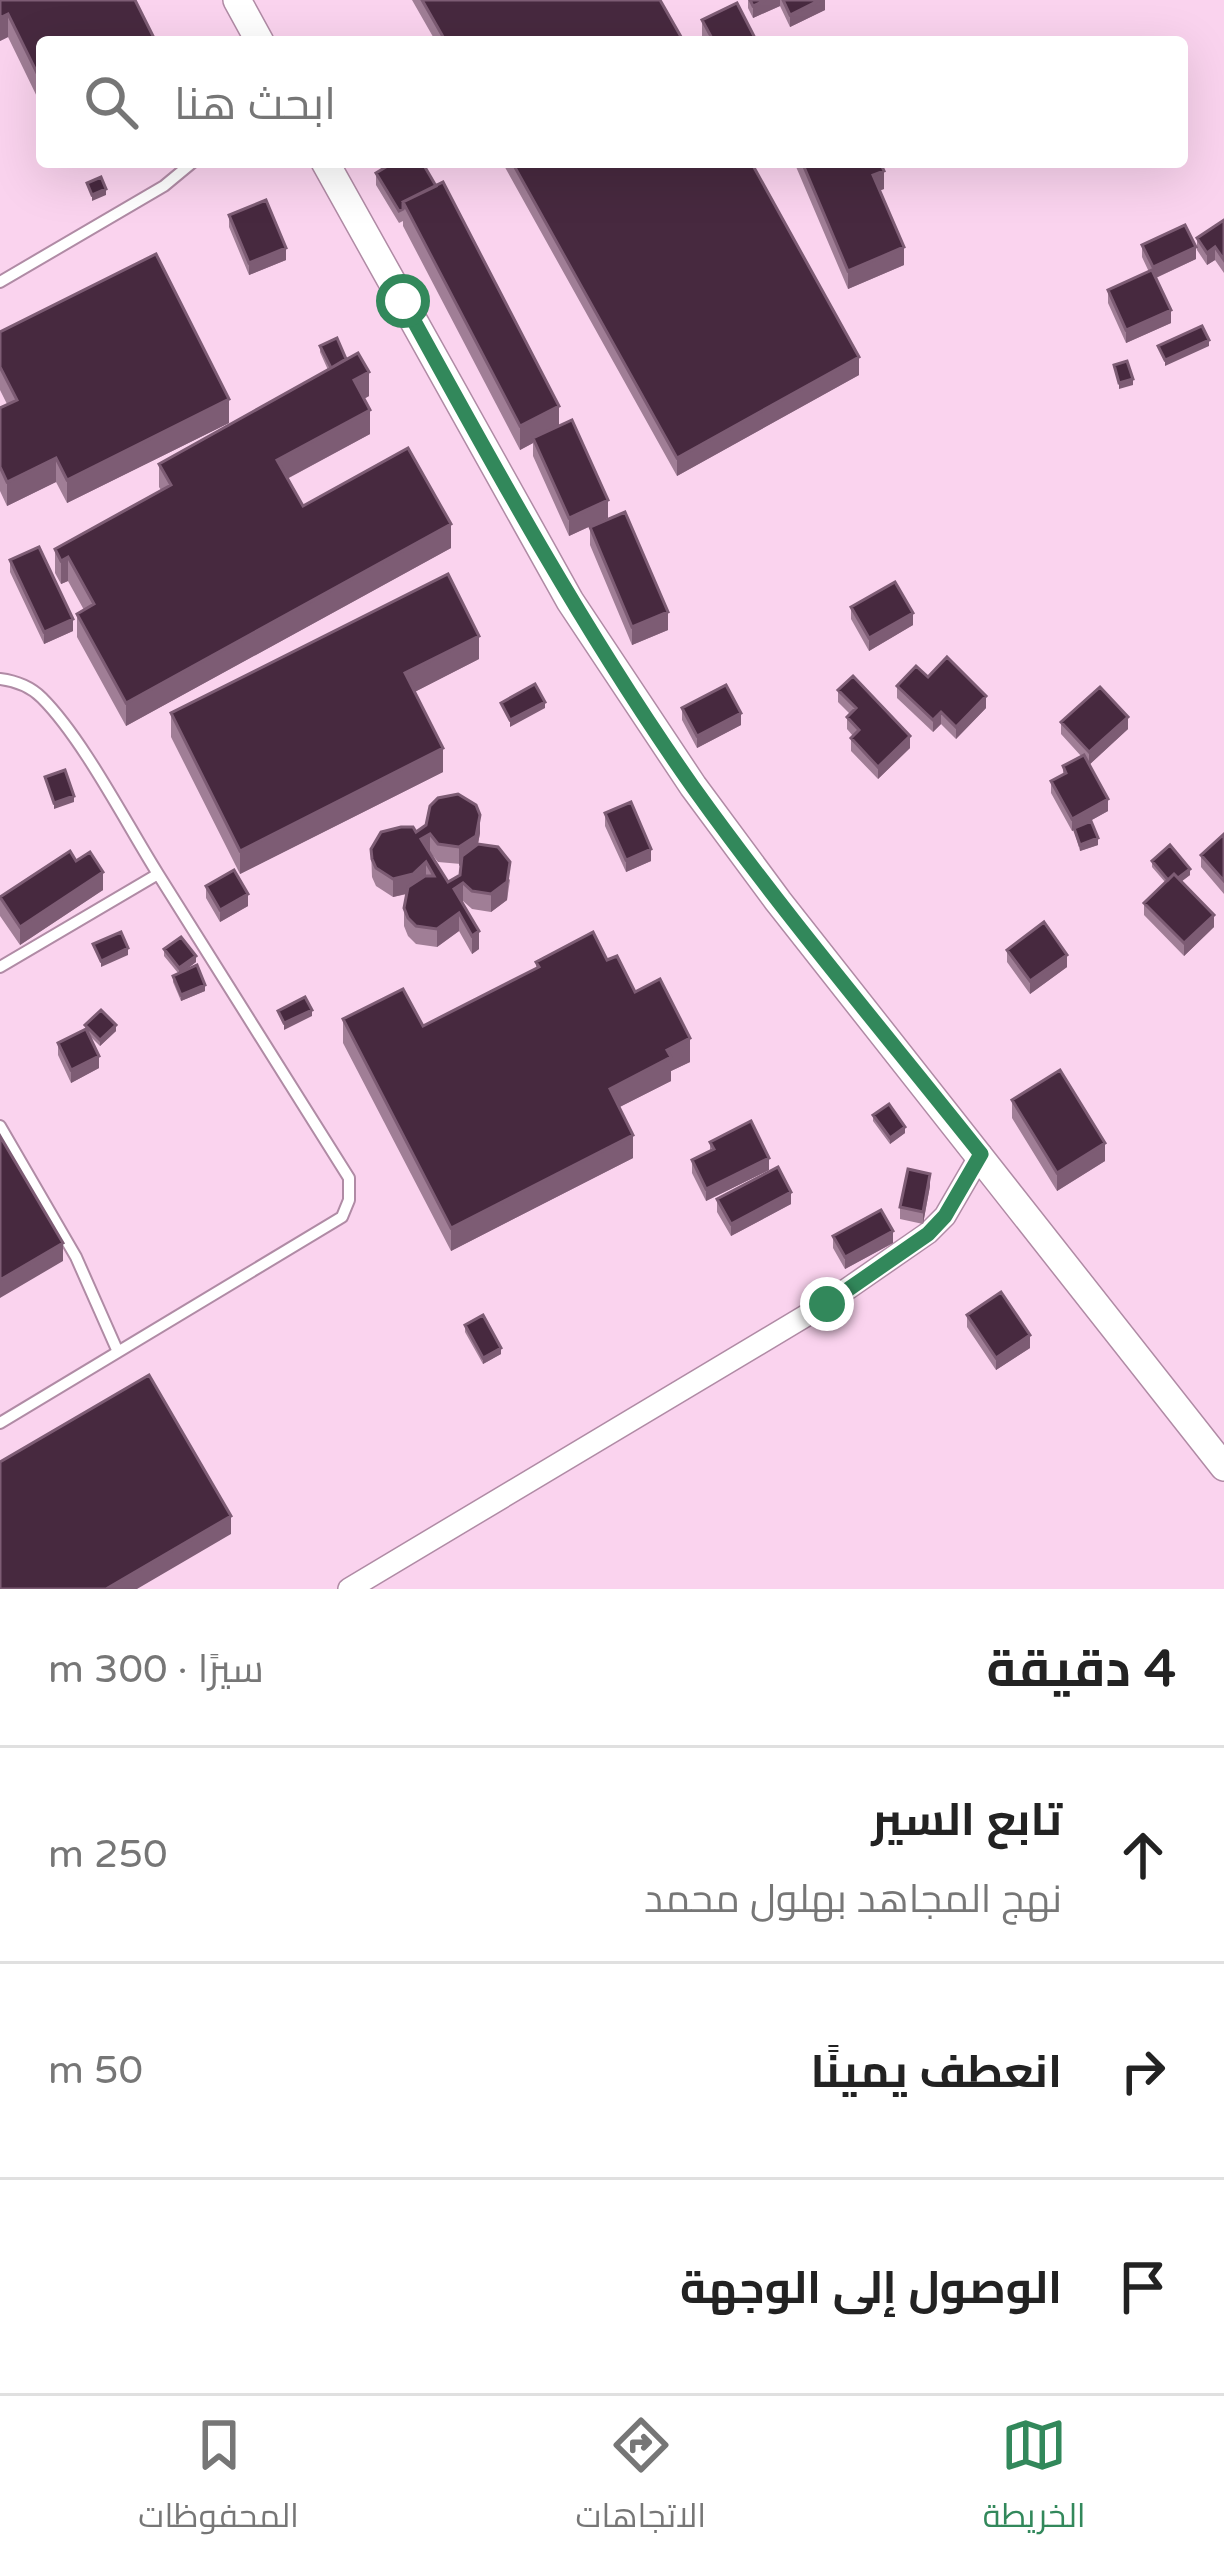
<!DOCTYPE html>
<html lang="ar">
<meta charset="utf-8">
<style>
body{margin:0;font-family:"Varela Round",Cairo,sans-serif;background:#f6f6f6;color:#222;direction:rtl}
.stop{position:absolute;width:36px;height:36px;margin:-27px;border:9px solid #32885b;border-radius:50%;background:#fff}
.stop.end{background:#32885b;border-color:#fff;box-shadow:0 3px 12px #0008}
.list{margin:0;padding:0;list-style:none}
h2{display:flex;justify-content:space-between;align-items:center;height:156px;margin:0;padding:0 48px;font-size:51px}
h2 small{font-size:39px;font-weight:400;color:#767676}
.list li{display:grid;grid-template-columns:78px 1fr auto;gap:36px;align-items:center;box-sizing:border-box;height:216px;padding:0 48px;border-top:3px solid #e0e0e0}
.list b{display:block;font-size:45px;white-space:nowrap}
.list p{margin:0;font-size:39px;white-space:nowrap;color:#767676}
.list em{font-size:39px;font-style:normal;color:#767676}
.icon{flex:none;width:66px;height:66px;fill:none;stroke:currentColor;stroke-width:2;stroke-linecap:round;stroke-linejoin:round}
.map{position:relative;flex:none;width:1224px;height:1589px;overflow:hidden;direction:ltr}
.search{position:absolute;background:#fff;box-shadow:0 12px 48px #0002;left:36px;right:36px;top:36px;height:132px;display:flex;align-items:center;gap:30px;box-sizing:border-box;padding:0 42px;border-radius:12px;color:#767676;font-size:45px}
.sheet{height:804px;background:#fff}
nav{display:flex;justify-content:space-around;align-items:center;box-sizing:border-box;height:168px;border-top:3px solid #e0e0e0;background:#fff;font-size:33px;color:#767676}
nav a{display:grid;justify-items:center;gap:6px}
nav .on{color:#32885b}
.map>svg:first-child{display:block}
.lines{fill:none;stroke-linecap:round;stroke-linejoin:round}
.service-casing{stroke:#b08ba5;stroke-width:14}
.minor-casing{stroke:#b08ba5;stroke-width:24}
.tertiary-casing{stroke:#b08ba5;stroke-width:30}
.service{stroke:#fff;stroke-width:10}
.minor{stroke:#fff;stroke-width:21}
.tertiary{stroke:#fff;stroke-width:27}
.wall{fill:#a07e96;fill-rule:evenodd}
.shaded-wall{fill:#7d5c74}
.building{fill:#47293f;stroke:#7d5c74;stroke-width:3}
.route{stroke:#32885b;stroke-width:15}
</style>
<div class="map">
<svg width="1224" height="1589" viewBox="0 0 1224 1589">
<rect width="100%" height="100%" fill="#fad3ee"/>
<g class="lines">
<!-- service casing -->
<g class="service-casing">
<path id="service" d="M0 282 164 186 193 162
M0 679C16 681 30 686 42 698 83 739 126 823 158 874
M0 967 158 874 349 1178V1200L342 1217 0 1423
M0 1126 76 1257 118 1352"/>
</g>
<!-- minor casing -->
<g class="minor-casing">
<path id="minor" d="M349 1589 827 1303 928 1233 945 1216 981 1154"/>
</g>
<!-- tertiary casing -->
<g class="tertiary-casing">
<path id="tertiary" d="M237 0 260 42
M325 162 570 601 693 786 778 901 1224 1467"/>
</g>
<!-- service -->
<use href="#service" class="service"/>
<!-- minor -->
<use href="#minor" class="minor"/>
<!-- tertiary -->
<use href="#tertiary" class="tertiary"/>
</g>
<!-- wall -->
<path class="wall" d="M0 0 42 42V107L8 37 0 41Z
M412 0H660L684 42H436Z
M748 0H825V10L790 27 780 6 753 18 748 8Z
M702 20 757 42H704L702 38Z
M394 162 559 426 608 518 569 536 533 456V443L520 450 403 226V221L399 223 376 185V173Z
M502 162H751L859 375 677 476Z
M794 162H880L884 189 880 190 904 265 848 289Z
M229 215 286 260 249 275 229 227Z
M1224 220V273L1215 260 1207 265 1197 250V238Z
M1142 245 1196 259 1156 278 1171 323 1126 343 1108 303V290L1149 272 1142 257Z
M0 332 229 423 67 503 56 482 7 506 0 491V408L7 404 0 390Z
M320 346 346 359 369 396 364 399 370 434 287 479 303 506 451 548 126 726 77 637V614L84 610 68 581 61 584 55 573V549L161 490 159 487V464L328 370 320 352Z
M590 527 668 630 632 645 590 545Z
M10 560 73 631 44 644 10 572Z
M851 607 913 625 869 651 851 619Z
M479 659 414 692 443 772 240 874 171 737V713Z
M928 677 986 708 956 739 941 724 933 732 897 698V686Z
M838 690 910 748 878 779 851 751V738L853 736 847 729V717L850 714 838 702Z
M682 708 741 725 697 748 682 720Z
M1061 722 1128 729 1089 765 1108 811 1088 822 1098 845 1080 851 1074 830 1072 831 1051 793V781L1063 775V766L1081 756 1061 734Z
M605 813 651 861 626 872 605 826Z
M416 832 480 833 478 844 510 880 507 900 491 912 472 909 463 901 462 902 479 949 472 954 459 931 437 947 416 944 408 936 404 926V908L407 894 393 897 376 886 372 877 371 849ZM430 852 438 862 461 864 460 875 448 882Z
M1224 834V894L1201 867V855Z
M76 861 103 890 20 945 0 916V897Z
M1152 861 1190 875 1181 882 1214 927 1184 956 1144 915V903L1165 882 1152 867Z
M206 886 248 906 220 922 206 898Z
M164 949 196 962 184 971 205 991 181 1001 173 982V976L178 973 164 956Z
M1007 950 1067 967 1030 994 1007 962Z
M607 960 635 992 690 1062 671 1071V1081L619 1107 633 1158 451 1251 343 1043V1019L423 1026 536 968V962Z
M85 1025 116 1031 100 1046 89 1035 99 1068 71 1083 58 1055V1043L85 1029Z
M1012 1100 1105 1161 1057 1191 1012 1118Z
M873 1115 905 1133 890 1144 873 1121Z
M710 1142 769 1170 706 1201 692 1173V1160L710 1151Z
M930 1186 923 1224 900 1219V1207Z
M717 1199 791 1204 731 1236 717 1212Z
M833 1236 893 1243 845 1269 833 1248Z
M967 1315 1030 1348 996 1370 967 1327Z
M465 1325 501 1354 483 1364 465 1332Z"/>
<!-- shaded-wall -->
<path class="shaded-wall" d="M766 0H780V6L753 18V6Z
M820 0H825V10L790 27V15Z
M8 14V37L0 41V18Z
M884 171V189L873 193V175Z
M106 189V195L92 201V195Z
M904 247V265L848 289V271Z
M1196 247V259L1153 279V267Z
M1215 247V260L1207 265V253Z
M286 248V260L249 275V263Z
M1171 310V323L1126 343V330Z
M1209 340V346L1165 366V360Z
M859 357V375L677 476V458Z
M369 372V396L354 404V380Z
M1133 379V385L1119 389V383Z
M229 399V423L67 503V480Z
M559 406V429L533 438V443L520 450V426Z
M370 410V434L277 484V460Z
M56 458V482L7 506V482Z
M608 500V518L569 536V518Z
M451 524V548L126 726V703Z
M68 557V581L61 584V561Z
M668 612V630L632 645V627Z
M913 613V625L869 651V638Z
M73 619V631L44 644V632Z
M479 636V659L405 697V673Z
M986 696V708L956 739V727Z
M545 702V708L510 727V720Z
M941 712V724L933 732V720Z
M741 713V725L697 748V736Z
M1128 717V729L1089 765V752Z
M910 736V748L878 779V767Z
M443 748V772L240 874V851Z
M74 796V802L54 809V803Z
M1108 799V811L1072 831V819Z
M480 815V833L476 854 459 866V847Z
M430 834V852L421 839Z
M1098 838V845L1080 851V845Z
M651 849V861L626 872V860Z
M426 862V880L413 892 393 897V879Z
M510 862 507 900 491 912V894Z
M1190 869V875L1171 889V883Z
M103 872V890L20 945V927Z
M463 883V901L454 907V889Z
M248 894V906L220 922V910Z
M459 913V931L437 947V929Z
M1214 915V927L1184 956V943Z
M479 931V949L472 954V936Z
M128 948V955L101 967V961Z
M1067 955V967L1030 994V981Z
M196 956V962L179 975V968Z
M205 985V991L181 1001V995Z
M312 1010V1016L284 1030V1023Z
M116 1025V1031L100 1046V1040Z
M690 1038V1062L671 1071V1081L610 1112V1089L667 1050Z
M99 1056V1068L71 1083V1070Z
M905 1127V1133L890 1144V1138Z
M633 1135V1158L451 1251V1228Z
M1105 1143V1161L1057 1191V1173Z
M769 1158V1170L706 1201V1189Z
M930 1174V1186L923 1224V1212Z
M791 1192V1204L731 1236V1224Z
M893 1231V1243L845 1269V1257Z
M63 1243V1261L0 1298V1280Z
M1030 1335V1348L996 1370V1358Z
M501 1348V1354L483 1364V1358Z
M231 1516V1534L137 1589H106Z"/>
<!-- building -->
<path class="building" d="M0 0H135L156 42H42V83L8 14 0 18Z
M422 0H660L684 42H446Z
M750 0H766L753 6Z
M783 0H820L790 15Z
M737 3 757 42H714L702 20Z
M394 162H422L436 186 403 202V209L399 211 376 173Z
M512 162H751L859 357 677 458Z
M802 162H880L884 171 873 175 904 247 848 271Z
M101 177 106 189 92 195 87 183Z
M443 182 559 406 520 426 403 202Z
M266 200 286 248 249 263 229 215Z
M1224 220V260L1215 247 1207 253 1197 238Z
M1185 225 1196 247 1153 267 1142 245Z
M156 254 229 399 67 480 56 458 7 482 0 467V408L17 400 0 367V332Z
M1152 270 1171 310 1126 330 1108 290Z
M1202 326 1209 340 1165 360 1158 346Z
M337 338 346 359 331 368 320 346Z
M358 353 369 372 354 380 370 410 277 460 303 506 408 448 451 524 126 703 77 614 94 604 68 557 61 561 55 549 171 485 159 464Z
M1127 361 1133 379 1119 383 1114 365Z
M572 420 608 500 569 518 533 438Z
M625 512 668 612 632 627 590 527Z
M39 547 73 619 44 632 10 560Z
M448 574 479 636 405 673 443 748 240 851 171 713Z
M895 582 913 613 869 638 851 607Z
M947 657 986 696 956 727 941 712 933 720 897 686 916 666 928 677Z
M853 676 910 736 878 767 851 738 859 730 847 717 856 708 838 690Z
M535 684 545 702 510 720 501 703Z
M726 685 741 713 697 736 682 708Z
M1100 687 1128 717 1089 752 1061 722Z
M1084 755 1108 799 1072 819 1051 781 1066 773 1063 766Z
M65 770 74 796 54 803 45 777Z
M458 794 476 805 480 815 476 836 459 847 438 844 430 834 421 839 448 882 460 875 462 856 478 844 498 847 510 862 507 882 491 894 472 891 463 883 454 889 479 931 472 936 459 913 437 929 416 926 408 918 404 908 408 887 425 876H434L426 862 413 874 393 879 376 868 372 859 371 849 381 832 401 827H413L416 832 426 825 430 806 438 798Z
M631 802 651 849 626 860 605 813Z
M1091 821 1098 838 1080 845 1074 828Z
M1224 834V881L1201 855Z
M1170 845 1190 869 1178 878 1174 874 1168 880 1152 861Z
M70 851 76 861 90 852 103 872 20 927 0 897Z
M234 870 248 894 220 910 206 886Z
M1174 874 1214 915 1184 943 1144 903Z
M1044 922 1067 955 1030 981 1007 950Z
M121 932 128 948 101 961 93 944Z
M593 932 607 960 617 956 635 992 660 979 690 1038 667 1050 671 1057 610 1089 633 1135 451 1228 343 1019 403 989 423 1026 539 967 536 962Z
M181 937 196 956 179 968 164 949Z
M197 965 205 985 181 995 173 976Z
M305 997 312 1010 284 1023 278 1011Z
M101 1010 116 1025 100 1040 85 1025Z
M86 1029 99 1056 71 1070 58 1043Z
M1060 1070 1105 1143 1057 1173 1012 1100Z
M889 1104 905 1127 890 1138 873 1115Z
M751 1121 769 1158 706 1189 692 1160 714 1149 710 1142Z
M0 1136 63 1243 0 1280Z
M778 1167 791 1192 731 1224 717 1199Z
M908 1169 930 1174 923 1212 900 1207Z
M881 1210 893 1231 845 1257 833 1236Z
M1001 1292 1030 1335 996 1358 967 1315Z
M483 1315 501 1348 483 1358 465 1325Z
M149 1375 231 1516 106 1589H0V1462Z"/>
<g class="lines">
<!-- route -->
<path class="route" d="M403 301C494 467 584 632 693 787 783 913 884 1032 981 1154L945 1216 928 1234 827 1304"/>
</g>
</svg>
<div class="stop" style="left:403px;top:301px"></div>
<div class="stop end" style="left:827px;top:1304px"></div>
<div class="search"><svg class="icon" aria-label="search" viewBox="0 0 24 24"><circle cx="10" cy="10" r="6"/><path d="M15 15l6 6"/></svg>ابحث هنا</div>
</div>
<section class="sheet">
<h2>4 دقيقة<small>سيرًا · 300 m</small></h2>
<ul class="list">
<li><svg class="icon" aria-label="ahead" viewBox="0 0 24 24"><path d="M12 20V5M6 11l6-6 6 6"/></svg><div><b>تابع السير</b><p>نهج المجاهد بهلول محمد</p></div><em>250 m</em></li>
<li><svg class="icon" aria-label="right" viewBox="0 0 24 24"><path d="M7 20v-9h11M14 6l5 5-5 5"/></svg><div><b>انعطف يمينًا</b></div><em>50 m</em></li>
<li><svg class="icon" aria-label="arrive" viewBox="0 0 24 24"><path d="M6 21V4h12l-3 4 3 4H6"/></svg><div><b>الوصول إلى الوجهة</b></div></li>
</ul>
</section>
<nav>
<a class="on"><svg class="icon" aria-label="map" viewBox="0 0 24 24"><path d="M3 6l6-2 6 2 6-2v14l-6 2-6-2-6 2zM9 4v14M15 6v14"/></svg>الخريطة</a>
<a><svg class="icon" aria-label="directions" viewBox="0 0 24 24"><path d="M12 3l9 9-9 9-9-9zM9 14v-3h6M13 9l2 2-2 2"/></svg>الاتجاهات</a>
<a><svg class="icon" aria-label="saved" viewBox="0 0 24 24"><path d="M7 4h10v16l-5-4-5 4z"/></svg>المحفوظات</a>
</nav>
